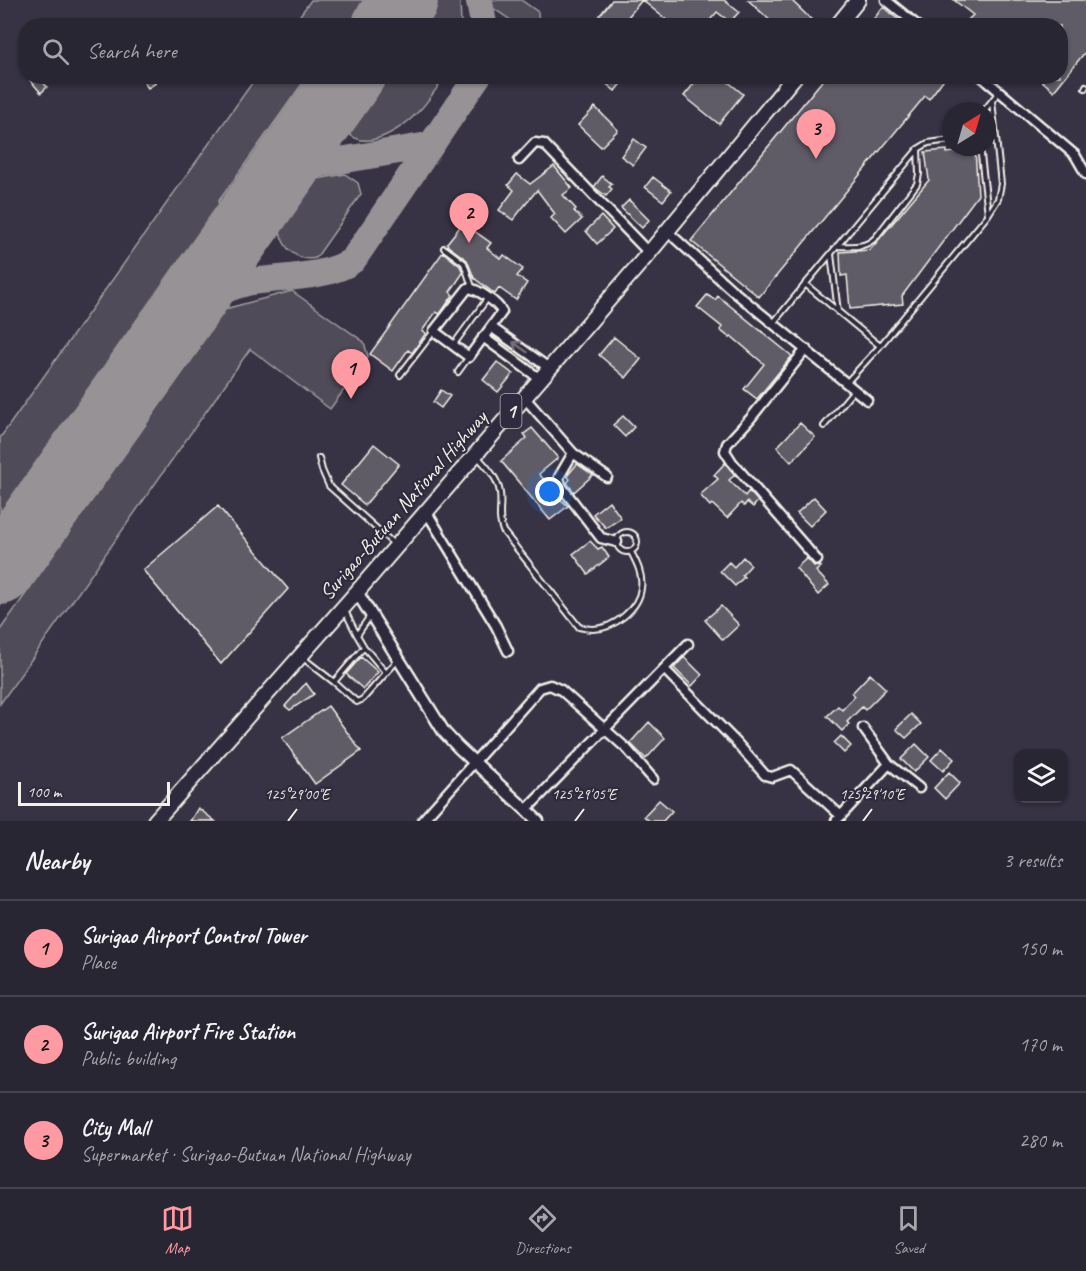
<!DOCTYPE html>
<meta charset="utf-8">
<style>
body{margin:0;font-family:Caveat,sans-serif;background:#312e3b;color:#f1f3f6}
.controls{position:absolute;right:18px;bottom:18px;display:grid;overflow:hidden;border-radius:12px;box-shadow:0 2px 4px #0004}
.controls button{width:54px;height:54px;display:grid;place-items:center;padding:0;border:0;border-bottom:2px solid #45434e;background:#292633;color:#f1f3f6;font:30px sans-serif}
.compass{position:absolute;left:942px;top:102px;width:54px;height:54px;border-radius:50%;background:#292633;box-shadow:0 2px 4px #0004;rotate:37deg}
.scale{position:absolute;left:18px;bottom:15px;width:152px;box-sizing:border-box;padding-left:6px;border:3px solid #f4f1e8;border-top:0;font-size:16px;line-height:21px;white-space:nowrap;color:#f4f1e8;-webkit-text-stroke:4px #2f2a3d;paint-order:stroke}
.you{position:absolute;left:550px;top:492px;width:21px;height:21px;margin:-15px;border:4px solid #fff;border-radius:50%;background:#1a73e8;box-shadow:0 0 0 9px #1a73e833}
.badge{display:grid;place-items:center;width:39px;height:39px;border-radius:50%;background:#ff9aa2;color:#111;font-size:20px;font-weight:700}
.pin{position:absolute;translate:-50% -50px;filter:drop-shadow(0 2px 3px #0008)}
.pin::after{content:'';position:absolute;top:32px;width:21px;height:18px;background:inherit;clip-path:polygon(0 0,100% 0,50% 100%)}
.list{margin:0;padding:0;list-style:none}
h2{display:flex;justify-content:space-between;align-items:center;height:78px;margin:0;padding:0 24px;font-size:26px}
h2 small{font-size:20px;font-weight:400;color:#a5a5ac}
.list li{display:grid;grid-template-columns:39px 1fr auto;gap:18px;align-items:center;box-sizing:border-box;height:96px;padding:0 24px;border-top:2px solid #45434e}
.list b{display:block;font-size:22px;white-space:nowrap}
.list p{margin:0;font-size:20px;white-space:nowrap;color:#a5a5ac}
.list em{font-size:20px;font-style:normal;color:#a5a5ac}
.icon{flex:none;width:33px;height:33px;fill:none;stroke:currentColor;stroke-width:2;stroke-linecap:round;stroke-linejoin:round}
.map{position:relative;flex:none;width:1086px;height:821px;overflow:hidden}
.search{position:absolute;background:#292633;box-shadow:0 2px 4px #0004;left:18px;right:18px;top:18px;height:66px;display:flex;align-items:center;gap:15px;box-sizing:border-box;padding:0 21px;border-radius:24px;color:#a5a5ac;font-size:22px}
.sheet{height:366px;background:#292633}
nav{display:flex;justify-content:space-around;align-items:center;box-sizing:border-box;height:84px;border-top:2px solid #45434e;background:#292633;font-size:16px;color:#a5a5ac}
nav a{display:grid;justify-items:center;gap:3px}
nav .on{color:#ff9aa2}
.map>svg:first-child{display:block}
.green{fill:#504b59;stroke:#a29ea0;stroke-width:1.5}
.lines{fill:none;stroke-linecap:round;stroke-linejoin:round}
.taxiway{stroke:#969296;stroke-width:27}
.runway{stroke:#969296;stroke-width:68}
.building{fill:#5f5c67;stroke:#f4f1e8;stroke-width:1.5}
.service-casing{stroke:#f4f1e8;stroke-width:8}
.minor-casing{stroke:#f4f1e8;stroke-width:13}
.tertiary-casing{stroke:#f4f1e8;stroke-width:15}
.trunk-casing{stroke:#f4f1e8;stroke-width:18}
.service{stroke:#2f2a3d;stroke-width:4}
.minor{stroke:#2f2a3d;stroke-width:8}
.tertiary{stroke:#2f2a3d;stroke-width:10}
.trunk{stroke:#2f2a3d;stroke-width:14}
.oneway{stroke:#747079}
.ticks{fill:none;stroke:#f4f1e8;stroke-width:2}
.labels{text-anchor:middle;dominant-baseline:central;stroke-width:4.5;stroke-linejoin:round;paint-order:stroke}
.shield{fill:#2f2a3d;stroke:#b9b5b5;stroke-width:1.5}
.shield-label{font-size:20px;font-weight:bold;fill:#f4f1e8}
.street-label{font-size:21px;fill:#f4f1e8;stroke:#2f2a3d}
.ticks-label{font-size:15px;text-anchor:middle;fill:#f4f1e8;stroke:#2f2a3d;stroke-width:4.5;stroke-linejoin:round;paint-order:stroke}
</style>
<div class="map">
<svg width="1086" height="821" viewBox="0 0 1086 821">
<rect width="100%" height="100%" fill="#373244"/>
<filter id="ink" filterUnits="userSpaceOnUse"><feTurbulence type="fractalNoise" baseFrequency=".0167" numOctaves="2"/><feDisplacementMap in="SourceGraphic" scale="12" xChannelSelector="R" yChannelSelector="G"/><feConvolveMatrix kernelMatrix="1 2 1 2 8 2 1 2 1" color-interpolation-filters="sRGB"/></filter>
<g filter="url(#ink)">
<!-- green -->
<path class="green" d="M311 0H370L352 25H293Z
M435 0H460L461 25H417Z
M492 0H521L538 12 539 25H518L493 8Z
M257 76 307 77 218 202 228 209 152 315 144 310 0 513V438Z
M385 77H445C436 88 429 101 419 111 404 127 369 152 349 134L388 79Z
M345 174 358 183 361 194 316 258C298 262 283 249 280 231L317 179Z
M292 291 364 342 368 357 330 409 250 349 0 704V630L200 348 192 341 202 326 209 331 225 309Z"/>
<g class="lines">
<!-- taxiway -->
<path class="taxiway" d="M479 0 484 26
M284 170 431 145
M185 311C204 299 226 287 249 282 278 277 330 278 353 260L478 76"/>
<!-- runway -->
<path class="runway" d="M386 26 404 0
M0 571 350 76"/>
</g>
<!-- building -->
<path class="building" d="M612 0H642L628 17 639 26H591Z
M642 0H724L739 12 730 22 717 12 705 26H674Z
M748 0H791L818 26H776Z
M954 0H1086V51L1054 91 1036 76H1060V26H972L967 21 973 15Z
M883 7 906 26H868Z
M34 76H38L47 87 41 93 30 80Z
M140 76H152L156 83 148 88Z
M597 76H627L615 91Z
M700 76H721L743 94 719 124 684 96Z
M826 76H946L929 99 925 96 759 297 691 241Z
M595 107 618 130 601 147 578 125Z
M634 139 646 148 633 165 621 156Z
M947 150V153L975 150 978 195 902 296 903 304 850 309 847 275 841 276 840 252 870 250 929 180 925 152Z
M554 166 572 188 563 195 576 209 574 211 582 219 566 234 551 218 555 214 537 190 513 220 499 210 514 190 508 185 517 174 530 184Z
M602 176 612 184 609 187 612 189 606 196 594 187Z
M653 177 671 191 663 201 645 187Z
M629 200 649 220 642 228 621 208Z
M601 216 613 229 597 244 586 231Z
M463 223 491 243 487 248 501 259 504 255 523 269 517 276 527 283 516 300 499 288 495 294 474 278 467 260 448 246 447 243Z
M443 252 460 266 463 273 450 292 453 295 440 314 436 312 422 331 426 333 412 353 408 350 393 371 370 354Z
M707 295 715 300 718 296 792 356 757 399 744 389 764 364 731 336 730 338 720 330 722 327 697 307Z
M614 337 641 359 626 378 599 355Z
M497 362 513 374 498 392 483 380Z
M441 390 450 396 441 408 433 402Z
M623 416 634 427 625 437 613 425Z
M800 423 815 437 791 462 777 447Z
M532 428 558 458 539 474 549 485 545 489 556 502 560 499 568 506 550 520 501 461 527 438 524 434Z
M374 444 399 464 365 505 341 485Z
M725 463 735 475 729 480 745 496 749 491 758 501 753 507 747 502 744 506 741 503 727 518 712 504 710 506 700 495 718 479 714 475Z
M577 464 593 475 574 492 567 483 570 479 567 476Z
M814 497 826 510 810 526 797 513Z
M609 501 621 518 606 528 593 514Z
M218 506 288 589 221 664 143 570Z
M590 541 598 549 602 547 609 557 588 574 573 554Z
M743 557 751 565 742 575 744 577 735 586 720 571 729 562 734 567Z
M807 558 814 566 821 567 816 571 829 585 818 595 796 568Z
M721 606 739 625 723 640 705 620Z
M361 657 378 672 363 689 346 674Z
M684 657 702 675 692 686 674 668Z
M870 674 886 689 865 710 862 707 847 722 849 724 842 731 827 716 838 706 842 710 855 696 852 693Z
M306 683 314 694 290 710 285 706Z
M328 706 361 751 315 784 282 738Z
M911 714 921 724 906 738 896 729Z
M649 722 665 738 646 759 630 743Z
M841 736 851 746 844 753 834 743Z
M916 744 929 757 914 772 901 759Z
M942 748 954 759 943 771 931 760Z
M949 772 960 783 945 799 934 788Z
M659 800 672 811 663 821H649L644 816Z
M198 808 215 821H190Z"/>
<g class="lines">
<!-- service casing -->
<g class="service-casing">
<path id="service" d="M1085 88 1086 86
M984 111 998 93
M980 147 988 214
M837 246C852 246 865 249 876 237L917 184 919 174 918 149
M444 248 464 263 472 287
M831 254 838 312
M805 284 880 346
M774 322 918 149 928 143 951 140
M454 344 487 299
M458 372 468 358
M400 375 434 331
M847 382 880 346 988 215 998 199 1001 184 992 101
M824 426 854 390
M477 456C487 467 498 478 500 493 502 508 497 516 503 531L579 627C583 628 588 629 593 629 613 629 639 609 641 588 643 575 637 563 631 552
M319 458 322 470 329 486 395 545
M617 542a10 10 0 1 1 20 0a10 10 0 1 1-20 0Z
M345 611 357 635
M370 616 357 635 364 647 386 673 398 660
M303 658 334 682 364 647
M334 682 357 702 363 699 386 673"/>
</g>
<!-- minor casing -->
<g class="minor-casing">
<path id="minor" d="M886 0 918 26
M981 76 1075 155 1086 174
M519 160 535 143 544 144 649 253
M667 231 732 290 867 400
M468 288C478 289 498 303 502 312L469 357 434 331Z
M491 327 549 368
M483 337 540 379
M806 349 750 419 727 444 725 451 732 462 817 560
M524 397 573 453 607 477
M573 453 559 477 561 486 601 538 617 542
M426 511 496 626 508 651
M664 669 735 741 765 775 772 777 791 770 841 816
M863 728 889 764 919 788
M526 810 688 644
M422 821 540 688 550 685 561 690 627 749 653 779
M836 821 889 764"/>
</g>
<!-- tertiary casing -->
<g class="tertiary-casing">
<path id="tertiary" d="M357 592 444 732 458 747 538 821"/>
</g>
<!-- trunk casing -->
<g class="trunk-casing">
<path id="trunk" d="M837 26 858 0
M155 821 357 592 649 253 795 76"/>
</g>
<!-- service -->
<use href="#service" class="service"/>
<!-- minor -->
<use href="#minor" class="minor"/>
<!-- tertiary -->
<use href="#tertiary" class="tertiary"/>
<!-- trunk -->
<use href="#trunk" class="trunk"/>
</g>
<!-- one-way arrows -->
<defs><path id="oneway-shaft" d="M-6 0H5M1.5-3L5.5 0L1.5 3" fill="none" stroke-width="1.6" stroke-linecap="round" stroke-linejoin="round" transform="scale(1.5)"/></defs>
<use class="oneway" href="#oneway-shaft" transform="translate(520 347) rotate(-145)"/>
</g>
<!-- ticks -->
<path class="ticks" d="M288 821 297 809M575 821 584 809M863 821 872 809"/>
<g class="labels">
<!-- shield labels -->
<rect class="shield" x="500.5" y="394" width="21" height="34" rx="4.5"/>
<g class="shield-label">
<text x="511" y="411">1</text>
</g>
<!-- street labels -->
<g class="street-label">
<text transform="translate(403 505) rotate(-49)">Surigao-Butuan National Highway</text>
</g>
</g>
<g class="ticks-label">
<text x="297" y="799">125°29'00"E</text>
<text x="584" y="799">125°29'05"E</text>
<text x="872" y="799">125°29'10"E</text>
</g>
</svg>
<div class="controls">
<button><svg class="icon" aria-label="layers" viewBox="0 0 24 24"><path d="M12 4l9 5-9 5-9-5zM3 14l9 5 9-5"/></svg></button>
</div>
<svg class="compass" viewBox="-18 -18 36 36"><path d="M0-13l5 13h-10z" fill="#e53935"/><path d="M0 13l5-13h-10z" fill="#a5a5ac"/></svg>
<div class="scale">100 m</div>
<div class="you"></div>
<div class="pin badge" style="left:351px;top:399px">1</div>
<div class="pin badge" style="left:469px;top:243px">2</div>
<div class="pin badge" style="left:816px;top:159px">3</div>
<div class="search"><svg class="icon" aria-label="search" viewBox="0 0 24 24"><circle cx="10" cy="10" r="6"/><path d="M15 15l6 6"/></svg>Search here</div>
</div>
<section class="sheet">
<h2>Nearby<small>3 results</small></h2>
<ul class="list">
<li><span class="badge">1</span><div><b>Surigao Airport Control Tower</b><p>Place</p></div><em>150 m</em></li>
<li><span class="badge">2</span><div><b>Surigao Airport Fire Station</b><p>Public building</p></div><em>170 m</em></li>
<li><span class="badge">3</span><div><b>City Mall</b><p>Supermarket · Surigao-Butuan National Highway</p></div><em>280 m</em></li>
</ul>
</section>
<nav>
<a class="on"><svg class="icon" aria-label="map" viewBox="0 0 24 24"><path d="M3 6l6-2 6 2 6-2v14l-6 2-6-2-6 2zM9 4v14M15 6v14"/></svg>Map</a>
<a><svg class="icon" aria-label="directions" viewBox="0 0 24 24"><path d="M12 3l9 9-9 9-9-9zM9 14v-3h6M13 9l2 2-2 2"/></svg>Directions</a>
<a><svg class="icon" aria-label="saved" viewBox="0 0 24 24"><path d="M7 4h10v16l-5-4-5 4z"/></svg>Saved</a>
</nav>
